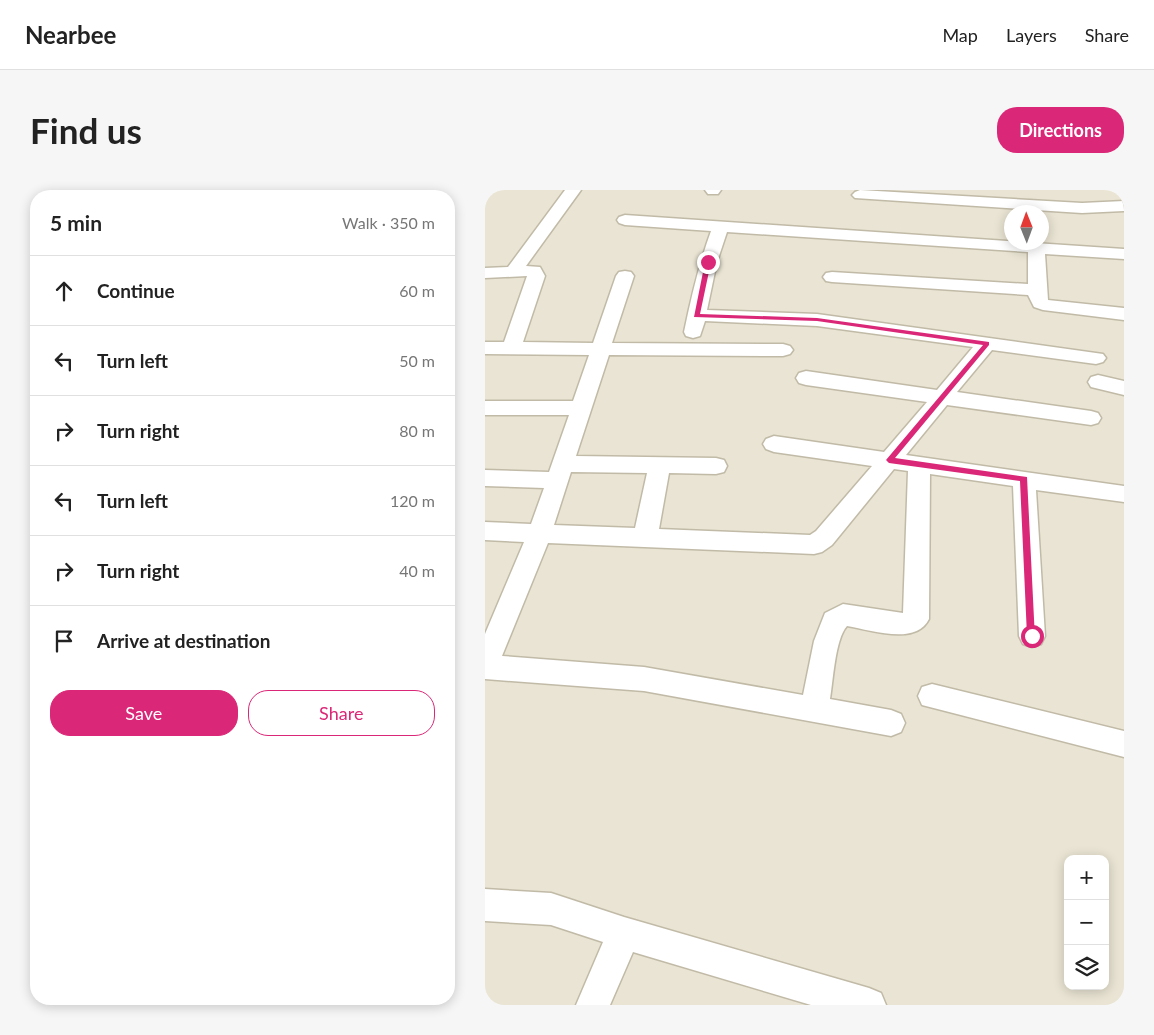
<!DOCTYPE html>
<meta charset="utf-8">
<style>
body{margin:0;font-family:Lato,sans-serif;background:#f6f6f6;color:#222}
.controls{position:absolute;right:15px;bottom:15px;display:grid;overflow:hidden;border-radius:10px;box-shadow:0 2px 12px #0003}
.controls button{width:45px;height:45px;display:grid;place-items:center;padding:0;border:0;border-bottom:1px solid #e0e0e0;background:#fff;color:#222;font:25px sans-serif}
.compass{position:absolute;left:519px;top:15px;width:45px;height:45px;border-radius:50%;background:#fff;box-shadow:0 2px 12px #0003;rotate:359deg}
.stop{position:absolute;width:15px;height:15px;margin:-11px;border:4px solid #db2777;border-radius:50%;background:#fff}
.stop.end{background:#db2777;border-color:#fff;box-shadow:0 1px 5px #0008}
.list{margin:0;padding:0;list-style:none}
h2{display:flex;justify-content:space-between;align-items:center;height:65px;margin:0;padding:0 20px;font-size:21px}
h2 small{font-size:16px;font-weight:400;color:#767676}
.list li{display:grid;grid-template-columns:32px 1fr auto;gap:15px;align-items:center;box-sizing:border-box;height:70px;padding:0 20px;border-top:1px solid #e0e0e0}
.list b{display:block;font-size:19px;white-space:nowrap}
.list em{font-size:16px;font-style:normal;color:#767676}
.actions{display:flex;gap:10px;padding:15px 20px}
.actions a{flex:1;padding:11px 0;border:1px solid #db2777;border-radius:20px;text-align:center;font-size:18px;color:#db2777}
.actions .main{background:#db2777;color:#fff}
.icon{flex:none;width:28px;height:28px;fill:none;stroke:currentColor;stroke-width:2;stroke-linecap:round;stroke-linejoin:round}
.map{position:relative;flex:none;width:639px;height:815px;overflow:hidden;border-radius:20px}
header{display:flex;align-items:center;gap:30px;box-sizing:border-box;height:70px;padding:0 25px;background:#fff;border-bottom:1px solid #e0e0e0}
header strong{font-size:24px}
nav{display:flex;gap:28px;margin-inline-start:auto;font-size:18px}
.intro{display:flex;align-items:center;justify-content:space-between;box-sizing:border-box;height:120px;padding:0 30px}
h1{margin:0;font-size:35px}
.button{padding:12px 22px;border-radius:20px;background:#db2777;color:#fff;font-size:18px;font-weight:700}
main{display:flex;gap:30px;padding:0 30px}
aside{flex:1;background:#fff;border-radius:20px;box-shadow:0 2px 12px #0003}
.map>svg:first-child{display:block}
.residential{fill:#e9e4d3;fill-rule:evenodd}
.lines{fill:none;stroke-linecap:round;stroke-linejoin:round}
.minor-casing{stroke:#c1baa7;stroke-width:3}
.minor{fill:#fff;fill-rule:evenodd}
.route{fill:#db2777}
</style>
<header>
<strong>Nearbee</strong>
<nav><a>Map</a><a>Layers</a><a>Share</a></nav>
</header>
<div class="intro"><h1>Find us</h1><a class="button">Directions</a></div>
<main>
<aside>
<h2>5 min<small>Walk · 350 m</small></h2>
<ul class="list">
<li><svg class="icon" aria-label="ahead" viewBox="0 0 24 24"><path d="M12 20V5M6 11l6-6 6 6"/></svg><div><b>Continue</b></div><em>60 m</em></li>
<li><svg class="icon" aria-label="left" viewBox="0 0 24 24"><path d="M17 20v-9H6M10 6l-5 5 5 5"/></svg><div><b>Turn left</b></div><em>50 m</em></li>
<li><svg class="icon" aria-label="right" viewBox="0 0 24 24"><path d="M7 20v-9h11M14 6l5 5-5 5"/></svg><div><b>Turn right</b></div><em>80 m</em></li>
<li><svg class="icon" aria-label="left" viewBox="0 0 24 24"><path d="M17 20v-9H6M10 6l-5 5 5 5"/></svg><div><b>Turn left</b></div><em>120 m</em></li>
<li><svg class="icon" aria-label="right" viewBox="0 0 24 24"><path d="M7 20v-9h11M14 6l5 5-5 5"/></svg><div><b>Turn right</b></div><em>40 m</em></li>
<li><svg class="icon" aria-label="arrive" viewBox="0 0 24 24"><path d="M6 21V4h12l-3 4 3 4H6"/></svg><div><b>Arrive at destination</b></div></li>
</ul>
<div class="actions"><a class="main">Save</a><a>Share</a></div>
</aside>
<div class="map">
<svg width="639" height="815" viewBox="0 0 639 815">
<rect width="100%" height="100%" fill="#f5f1e5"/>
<!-- residential -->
<path class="residential" d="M0 0H639V815H0ZM526 22H556V52H526ZM583 669H620V796H583Z"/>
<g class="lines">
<!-- minor casing -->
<g class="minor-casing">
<path id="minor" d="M80 0H96L41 76 55 77 60 86 38 152 108 153 131 86 134 82 140 81 146 82 149 86 127 153 298 154 305 156 308 160 305 164 298 166 124 165 91 266 231 268 239 270 242 276 239 282 231 284 184 283 174 339 325 345 331 341 387 276 289 262 281 259 278 254 281 249 289 246 399 262 442 212 321 195 314 193 311 188 314 183 321 181 452 200 488 157 332 136 220 131 215 146 208 148 201 146 199 142C206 108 214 74 226 41L140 35 134 33 132 30 134 27 140 25 639 59V69L560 64 563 110 639 118V130L558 120 549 117 543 105 347 92 341 91 338 87 341 83 347 82 543 94V62L242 42 232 72 222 120 332 124 618 164 621 168 618 172 611 174 507 160 472 202 606 221 613 223 616 228 613 233 606 235 462 215 421 265 639 296V312L551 300 560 446 556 454 547 457 538 454 534 446 528 296 445 284 444 429C431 456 386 440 362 436 350 449 348 492 345 509L406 520 416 524 420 533 416 542 406 546 159 501 0 489V444L39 352 0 350V332L46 334 59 298 0 296V280L64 282 84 225H0V211H88L104 165 0 164V152H19L42 86 0 88V78L23 77ZM409 279 423 281 418 423 358 414 340 423 329 451 318 505 159 477 17 466 63 353 329 364 337 362 347 355ZM86 282 162 283 150 338 69 335Z
M220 0H236L233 4H223Z
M375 0 597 13 639 11V21L597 23 370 8 367 5 370 2Z
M613 185 639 191V205L606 197 603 192 606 187Z
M447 494 639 541V567L437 515 433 506 437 497Z
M0 699 66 703 139 727 384 798 396 803 401 815H326L148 762 125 815H91L118 752 66 735 0 731Z"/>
</g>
<!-- minor -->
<use href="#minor" class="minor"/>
</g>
<!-- route -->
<path class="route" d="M223 70 226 72 215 124 332 128 504 152V155L410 268 542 287 550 449H544L542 446 535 291 404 273 401 270 498 155 332 131 209 127 220 72Z"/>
</svg>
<div class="controls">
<button>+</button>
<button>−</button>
<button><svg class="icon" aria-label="layers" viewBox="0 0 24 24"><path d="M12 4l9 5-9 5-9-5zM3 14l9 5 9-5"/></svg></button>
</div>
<svg class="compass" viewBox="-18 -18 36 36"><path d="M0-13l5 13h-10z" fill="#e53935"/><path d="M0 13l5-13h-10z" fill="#767676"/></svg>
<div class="stop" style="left:547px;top:446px"></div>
<div class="stop end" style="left:223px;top:72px"></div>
</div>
</main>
